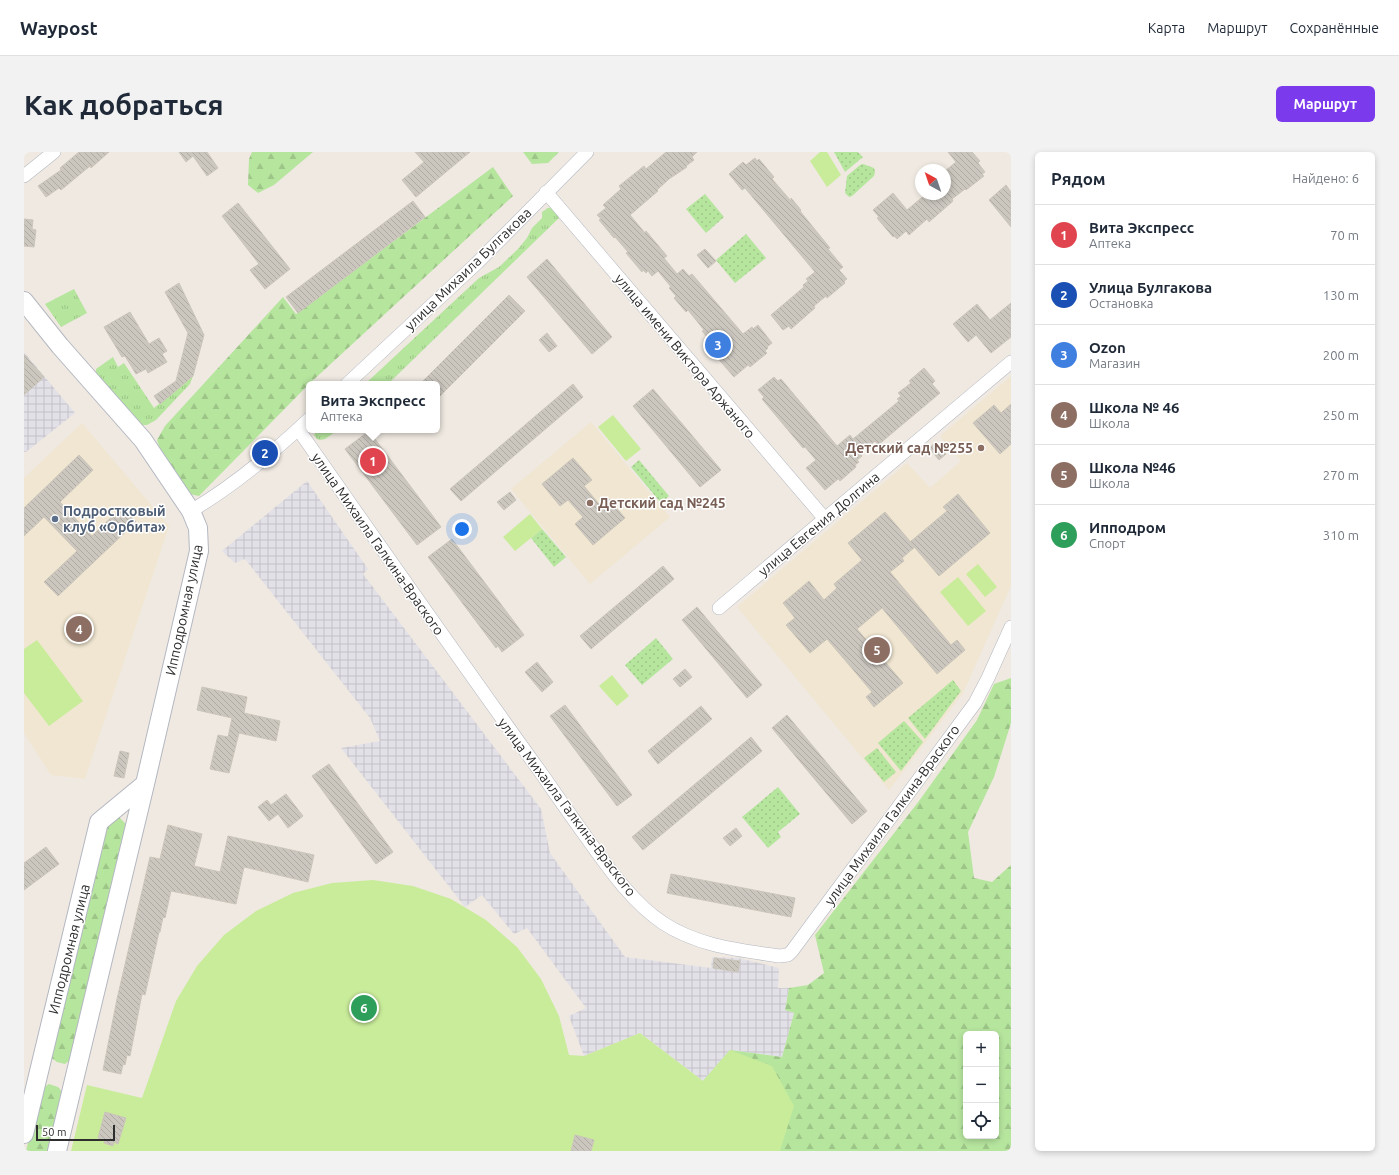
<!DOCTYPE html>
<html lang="ru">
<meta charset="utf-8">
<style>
body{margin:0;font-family:Ubuntu,sans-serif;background:#f2f2f3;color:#1f2937}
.controls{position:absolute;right:12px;bottom:12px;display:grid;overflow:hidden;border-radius:6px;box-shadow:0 2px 6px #0003}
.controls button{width:36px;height:36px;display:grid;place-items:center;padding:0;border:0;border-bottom:1px solid #e0e1e3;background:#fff;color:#1f2937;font:20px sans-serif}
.compass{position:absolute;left:891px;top:12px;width:36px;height:36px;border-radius:50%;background:#fff;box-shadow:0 2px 6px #0003;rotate:320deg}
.scale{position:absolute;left:12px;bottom:10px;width:79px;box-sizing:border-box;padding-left:4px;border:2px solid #2e2e2e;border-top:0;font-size:11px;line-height:14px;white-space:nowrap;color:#2e2e2e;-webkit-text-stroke:3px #fff;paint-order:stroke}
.you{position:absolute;left:438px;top:377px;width:14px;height:14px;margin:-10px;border:3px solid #fff;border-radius:50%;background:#1a73e8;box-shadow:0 0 0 6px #1a73e833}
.badge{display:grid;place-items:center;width:26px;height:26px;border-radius:50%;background:#7c3aed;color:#fff;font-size:13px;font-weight:700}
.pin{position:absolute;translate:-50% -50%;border:2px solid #fff;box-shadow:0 1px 4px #0006}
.popup{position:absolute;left:282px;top:229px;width:134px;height:52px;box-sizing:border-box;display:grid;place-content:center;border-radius:6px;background:#fff;filter:drop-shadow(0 1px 3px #0005);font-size:13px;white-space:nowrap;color:#747a83}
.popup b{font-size:15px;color:#1f2937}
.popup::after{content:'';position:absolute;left:50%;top:100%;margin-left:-8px;border:8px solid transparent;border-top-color:#fff}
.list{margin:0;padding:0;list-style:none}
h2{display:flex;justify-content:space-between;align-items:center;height:52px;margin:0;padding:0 16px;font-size:17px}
h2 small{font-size:13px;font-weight:400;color:#747a83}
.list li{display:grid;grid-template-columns:26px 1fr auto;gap:12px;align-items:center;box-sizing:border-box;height:60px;padding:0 16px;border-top:1px solid #e0e1e3}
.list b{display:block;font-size:15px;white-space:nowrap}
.list p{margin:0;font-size:13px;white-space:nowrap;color:#747a83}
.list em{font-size:13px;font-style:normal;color:#747a83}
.icon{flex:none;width:22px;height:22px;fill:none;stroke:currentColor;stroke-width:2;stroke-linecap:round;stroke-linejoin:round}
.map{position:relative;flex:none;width:987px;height:999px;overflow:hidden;border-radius:6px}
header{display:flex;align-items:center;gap:24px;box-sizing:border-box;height:56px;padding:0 20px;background:#fff;border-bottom:1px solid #e0e1e3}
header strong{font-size:19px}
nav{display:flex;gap:22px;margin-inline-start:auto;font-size:14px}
.intro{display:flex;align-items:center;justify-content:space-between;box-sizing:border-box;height:96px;padding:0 24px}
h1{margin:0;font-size:28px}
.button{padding:10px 18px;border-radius:6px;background:#7c3aed;color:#fff;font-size:14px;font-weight:700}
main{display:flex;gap:24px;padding:0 24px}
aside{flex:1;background:#fff;border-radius:6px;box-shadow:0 2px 6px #0003}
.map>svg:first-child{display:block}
.industrial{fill:url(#industrial-grid)}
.education{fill:#f0e6d1}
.grass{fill:url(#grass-tufts)}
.forest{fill:url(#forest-firs);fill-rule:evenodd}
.park{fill:url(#park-dots)}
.pitch{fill:#c9ec9a}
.building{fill:url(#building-back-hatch);stroke:#cbc5ba}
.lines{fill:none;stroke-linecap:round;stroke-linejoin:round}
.street-casing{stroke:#b4b7c1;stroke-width:14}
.secondary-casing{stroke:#b4b7c1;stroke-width:20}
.street{stroke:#fff;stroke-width:13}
.secondary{stroke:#fff;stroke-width:18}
.education-dot{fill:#8d6e63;stroke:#fff;stroke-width:1.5}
.service-dot{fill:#5c6f8a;stroke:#fff;stroke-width:1.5}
.labels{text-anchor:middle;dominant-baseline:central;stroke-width:3;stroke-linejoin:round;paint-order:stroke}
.street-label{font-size:14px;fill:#2e2e2e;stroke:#fff}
.education-label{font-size:14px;font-weight:bold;fill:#785e54;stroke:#fff;text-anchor:end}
.service-label{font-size:14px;font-weight:bold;fill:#4e5e75;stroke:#fff;text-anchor:start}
</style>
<header>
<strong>Waypost</strong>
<nav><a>Карта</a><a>Маршрут</a><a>Сохранённые</a></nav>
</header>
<div class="intro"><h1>Как добраться</h1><a class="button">Маршрут</a></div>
<main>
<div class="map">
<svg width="987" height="999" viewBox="0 0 987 999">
<defs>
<pattern id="industrial-grid" width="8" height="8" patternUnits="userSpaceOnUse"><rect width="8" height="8" fill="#e3e1e8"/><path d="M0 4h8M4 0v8" fill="none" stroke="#c3c1c7"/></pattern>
<pattern id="grass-tufts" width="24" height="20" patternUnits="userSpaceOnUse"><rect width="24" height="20" fill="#b6e59e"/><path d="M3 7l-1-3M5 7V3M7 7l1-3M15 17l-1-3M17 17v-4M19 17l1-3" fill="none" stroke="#9dc588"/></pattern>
<pattern id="forest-firs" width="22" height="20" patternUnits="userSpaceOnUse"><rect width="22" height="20" fill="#b6e59e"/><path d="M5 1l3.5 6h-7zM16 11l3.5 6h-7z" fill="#9dc588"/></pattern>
<pattern id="park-dots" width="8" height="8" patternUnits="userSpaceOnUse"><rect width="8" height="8" fill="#b6e59e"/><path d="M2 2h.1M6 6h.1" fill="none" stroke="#9dc588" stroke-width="1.8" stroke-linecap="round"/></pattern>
<pattern id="building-back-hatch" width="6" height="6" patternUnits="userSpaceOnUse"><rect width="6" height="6" fill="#cbc7bf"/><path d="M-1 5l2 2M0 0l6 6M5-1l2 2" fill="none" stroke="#afaba4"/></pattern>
</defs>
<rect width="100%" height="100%" fill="#efe9e1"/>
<!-- industrial -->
<path class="industrial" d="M0 200 51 261 2 300H0Z
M283 329 344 417 339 422 517 657 526 701 601 805 687 816 688 805 714 806 755 816 754 836H765L761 858 770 861 758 905 706 898 679 929 616 881 560 904 545 864 562 856 503 776 490 782 458 743 441 755 317 596 356 589 346 566 221 407 211 411 198 399Z"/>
<!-- education -->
<path class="education" d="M987 224V434L939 541 865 638 713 455 883 311 906 336 937 309 916 284Z
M567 270 646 365 566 432 487 337Z
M58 271 145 374 61 627 27 623 0 581V326Z"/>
<!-- grass -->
<path class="grass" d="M530 55 536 65 364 232H341L455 126 475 115 494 97 503 86 508 76 518 66V60L524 56Z
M50 137 63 161 37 175 21 152Z
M89 205 94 215 100 211 130 256 169 224 166 232 132 268 123 273H118L75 229 72 223V217Z
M293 278H314L301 287 296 288 293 287 290 283Z"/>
<!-- forest -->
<path class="forest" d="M228 0H289L250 33 234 41 224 33 225 7Z
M499 0H535L524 11 508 12Z
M469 15 489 44 285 232 175 344 165 342 136 297 133 288 141 274 259 145 272 162Z
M987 526V571L970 625 944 680 950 726 968 730 987 713V999H720L679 929 706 898 758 905 770 861 761 858 765 836 784 833 800 821 791 783 895 649 953 568 970 532ZM942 882H972V984H942Z
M90 664 96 666 103 673 48 906 41 912 33 910 26 905 81 670Z
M25 932 34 935 39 941 25 999H2L17 937Z"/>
<!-- park -->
<path class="park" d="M810 0H834L839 5 821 20Z
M839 12 850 16 851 20 850 24 828 44 825 45 821 41 823 24 836 13Z
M681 42 700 65 682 81 662 57Z
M722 82 742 106 711 131 692 108Z
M615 308 645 344 637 351 607 315Z
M518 377 542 405 530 415 507 386Z
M632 486 649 507 618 533 601 513Z
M929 528 937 539 901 587 884 566Z
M880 569 899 590 877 619 854 591Z
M853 596 872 620 860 630 840 606Z
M754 635 776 662 754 680 757 685 744 696 718 665Z"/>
<!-- pitch -->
<path class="pitch" d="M796 0H803L817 23 803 35 786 9Z
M589 263 617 297 602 309 574 275Z
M506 362 518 377 491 399 479 385Z
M954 412 973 435 961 445 942 422Z
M934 425 962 459 944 474 916 440Z
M13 488 59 549 25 574 0 541V497Z
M588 523 605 544 593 554 575 534Z
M349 728 389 734 427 747 462 768 493 795 517 827 535 864 545 903 560 904 616 881 679 929 706 898 748 914 770 954 756 999H47L63 933 118 946 152 849 173 814 200 783 232 759 269 741 308 731Z"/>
<!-- building -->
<path class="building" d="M55 0H85L67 16 66 14 37 38 35 36 22 45 14 34 37 18 36 16Z
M155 0H183L194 16 183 24 169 4 162 10Z
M391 0H446L392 45 378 28 400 10Z
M642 0H673L668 5 670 8 662 14 663 15 645 27 633 38 634 39 606 63 621 81 622 79 643 104 640 106 653 122 659 117 665 124 668 122 719 182 728 175 729 177 734 173 748 191 743 195 744 196 741 199 743 201 726 215 724 213 710 225 691 203 695 199 678 179 680 178 664 158 662 160 650 146 652 144 645 136 647 135 634 119 628 124 624 119 622 121 619 118 618 120 602 101 604 100 591 85 590 86 575 68 577 67 573 63 582 56 579 53 597 37 595 34 620 14 622 17Z
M924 0H948L956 9 954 11 961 20 958 22 960 24 942 38 941 37 928 47 929 49 905 70 903 67 885 83 882 79 873 87 870 84 869 85 853 66 855 65 849 58 869 41 883 58 902 42H921V19L932 10Z
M731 6 733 9 735 7 750 25 748 27 767 49V46L777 58 776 59 806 96 804 97 819 115 815 118 823 127 820 129 821 131 803 146 802 144 790 154 791 156 767 177 765 174 759 178 747 163 780 135 779 133 784 129 782 127 791 120 721 36 718 38 705 22 719 10 722 13Z
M982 33 987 40V75L965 48Z
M389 49 401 65 274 161 262 145Z
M214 51 266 117 241 137 226 118 235 112 198 64Z
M0 67 9 68 8 77 12 78 10 95 0 94Z
M681 97 692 109 684 116 673 103Z
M523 107 588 185 568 202 503 125Z
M155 131 180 183 169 224 136 252 130 244 152 229 164 181 141 140Z
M485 143 501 159 413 247V232H396Z
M987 151V185L967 201 952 183 944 190 929 172 953 152 966 168Z
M106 160 125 192 135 186 143 199 138 202 143 210 124 221 122 217 112 222 101 204 98 205 80 175Z
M523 181 533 194 525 200 515 188Z
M0 202 20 225 0 243Z
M900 216 911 229 908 232 916 241 854 293 851 289 836 301 838 304 833 308 835 310 831 313 832 315 816 329 814 327 801 338 782 316 792 308 781 295 779 296 738 247 740 245 734 238 750 225 754 229 757 227 813 294 826 283 829 287 875 249 873 247 877 244 874 241 887 231 885 229Z
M549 232 559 245 437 349 426 337Z
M629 237 697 318 676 335 609 254Z
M987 252V292L976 302 949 271 970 253 977 261Z
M345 279 417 375 393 393 321 297Z
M912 290 922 302 915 308 905 296Z
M55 303 69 318 36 350 68 384 98 355 112 370 34 444 20 430 53 399 20 365 0 384V356Z
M549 306 568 328 560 334 575 352 583 345 601 366 569 393 551 372 559 365 544 348 536 354 518 332Z
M486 340 492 348 480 358 473 350Z
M934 342 966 381 915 424 886 390 923 359 919 355Z
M861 360 891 395 878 406 880 409 866 420 927 493 933 488 941 498 913 522 858 456 833 477 879 531 850 555 842 545 848 540 803 487 786 501 762 473 771 466 759 451 785 429 800 448 813 436 810 432 838 408 824 391Z
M428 387 500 483 478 500 474 494 472 496 404 405Z
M639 414 650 427 567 497 556 484Z
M673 455 738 533 723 546 658 468Z
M513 510 529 530 518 540 501 520Z
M661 517 668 525 656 535 649 527Z
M178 535 223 545 220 561 256 569 252 589 215 581 205 621 186 617 194 583 204 585 208 566 173 558Z
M541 553 608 643 593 654 526 564Z
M677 554 688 567 634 612 624 599Z
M763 563 843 659 828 672 748 576Z
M727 585 738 599 619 698 608 685Z
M96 599 105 601 100 626 90 624Z
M305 612 369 700 352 712 288 624Z
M262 642 279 664 264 676 254 662 245 669 234 655 243 648 247 653Z
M144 673 178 682 170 714 196 720 204 684 290 703 284 730 220 715 212 752 147 739 141 766 139 765 136 780H135L121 843 118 842 106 904 103 903 101 913 99 912 97 922 79 918 93 847 126 705 136 707Z
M712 676 718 684 706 694 699 686Z
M22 695 35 712 0 738V711Z
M647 722 771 746 767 765 643 741Z
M690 806 716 809 714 820 689 816Z
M81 960 102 966 94 992 90 990 89 994 80 991 81 988 74 986Z
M551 983 570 988 567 999H547Z"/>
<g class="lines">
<!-- street casing -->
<g class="street-casing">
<path id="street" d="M0 24 30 0
M522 40 801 367
M323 232 453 111 563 0
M274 277C356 394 437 510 520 625 535 647 550 668 565 689 586 718 608 750 639 771 674 794 715 798 755 804L764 803 768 799 951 551 964 526 987 475
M167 359C209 334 250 300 285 267
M695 456 987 210"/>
</g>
<!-- secondary casing -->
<g class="secondary-casing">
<path id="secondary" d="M0 149 36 194 119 288 167 359 174 376 175 399 121 632 33 999
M0 982 75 670 121 632"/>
</g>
<!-- street -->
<use href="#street" class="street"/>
<!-- secondary -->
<use href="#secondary" class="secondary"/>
</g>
<!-- markers -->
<g class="education-dot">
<circle cx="957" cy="296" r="4"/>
<circle cx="566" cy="351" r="4"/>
</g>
<circle class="service-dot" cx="31" cy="367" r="4"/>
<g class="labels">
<!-- street labels -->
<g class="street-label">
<text transform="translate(444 117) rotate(-44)">улица Михаила Булгакова</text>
<text transform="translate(661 204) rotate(50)">улица имени Виктора Аржаного</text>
<text transform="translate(795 372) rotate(-40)">улица Евгения Долгина</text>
<text transform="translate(354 392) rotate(55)">улица Михаила Галкина-Враского</text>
<text transform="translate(160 458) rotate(-78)">Ипподромная улица</text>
<text transform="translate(543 655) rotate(53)">улица Михаила Галкина-Враского</text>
<text transform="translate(868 663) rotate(-54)">улица Михаила Галкина-Враского</text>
<text transform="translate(45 797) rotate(-76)">Ипподромная улица</text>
</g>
<!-- education labels -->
<g class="education-label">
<text x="949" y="296">Детский сад №255</text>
<text x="574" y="351" text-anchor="start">Детский сад №245</text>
</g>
<!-- service labels -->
<g class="service-label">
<text x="39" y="359">Подростковый<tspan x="39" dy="16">клуб «Орбита»</tspan></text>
</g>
</g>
</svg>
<div class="controls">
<button>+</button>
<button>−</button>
<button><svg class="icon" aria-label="locate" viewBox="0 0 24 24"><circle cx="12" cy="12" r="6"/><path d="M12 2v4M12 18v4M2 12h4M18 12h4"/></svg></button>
</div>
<svg class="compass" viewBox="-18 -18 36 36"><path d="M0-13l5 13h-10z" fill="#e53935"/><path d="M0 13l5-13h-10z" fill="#747a83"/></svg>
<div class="scale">50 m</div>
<div class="you"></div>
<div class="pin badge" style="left:349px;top:309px;background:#e0444e">1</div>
<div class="popup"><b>Вита Экспресс</b>Аптека</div>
<div class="pin badge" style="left:241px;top:301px;background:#1a4fb4">2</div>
<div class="pin badge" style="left:694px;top:193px;background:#3f7fe0">3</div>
<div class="pin badge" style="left:55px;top:477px;background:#8d6e63">4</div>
<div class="pin badge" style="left:853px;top:498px;background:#8d6e63">5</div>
<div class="pin badge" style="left:340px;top:856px;background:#2e9e5b">6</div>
</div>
<aside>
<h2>Рядом<small>Найдено: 6</small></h2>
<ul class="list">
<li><span class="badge" style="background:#e0444e">1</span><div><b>Вита Экспресс</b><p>Аптека</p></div><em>70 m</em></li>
<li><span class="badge" style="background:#1a4fb4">2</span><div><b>Улица Булгакова</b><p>Остановка</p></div><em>130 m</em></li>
<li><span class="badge" style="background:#3f7fe0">3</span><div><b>Ozon</b><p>Магазин</p></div><em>200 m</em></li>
<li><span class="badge" style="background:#8d6e63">4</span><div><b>Школа № 46</b><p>Школа</p></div><em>250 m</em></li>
<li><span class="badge" style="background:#8d6e63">5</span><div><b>Школа №46</b><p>Школа</p></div><em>270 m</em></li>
<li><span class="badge" style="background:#2e9e5b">6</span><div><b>Ипподром</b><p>Спорт</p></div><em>310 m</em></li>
</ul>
</aside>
</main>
